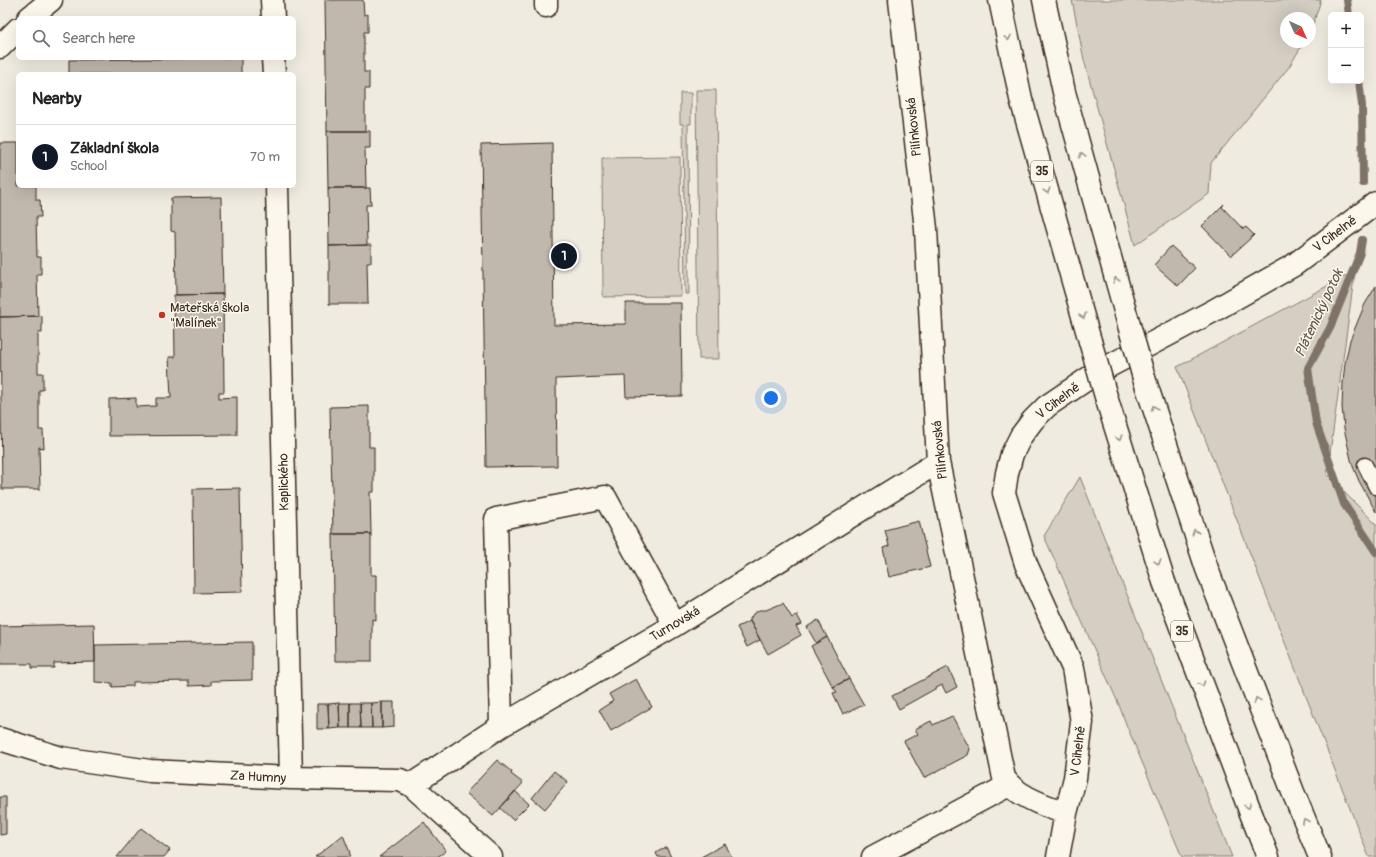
<!DOCTYPE html>
<meta charset="utf-8">
<style>
body{margin:0;font-family:Pangolin,sans-serif;background:#f2f2f2;color:#222}
.controls{position:absolute;right:12px;top:12px;display:grid;overflow:hidden;border-radius:6px;box-shadow:0 4px 16px #0002}
.controls button{width:36px;height:36px;display:grid;place-items:center;padding:0;border:0;border-bottom:1px solid #e0e0e0;background:#fff;color:#222;font:20px sans-serif}
.compass{position:absolute;left:1280px;top:12px;width:36px;height:36px;border-radius:50%;background:#fff;box-shadow:0 4px 16px #0002;rotate:135deg}
.you{position:absolute;left:771px;top:398px;width:14px;height:14px;margin:-10px;border:3px solid #fff;border-radius:50%;background:#1a73e8;box-shadow:0 0 0 6px #1a73e833}
.badge{display:grid;place-items:center;width:26px;height:26px;border-radius:50%;background:#111827;color:#fff;font-size:13px;font-weight:700}
.pin{position:absolute;translate:-50% -50%;border:2px solid #fff;box-shadow:0 1px 4px #0006}
.list{margin:0;padding:0;list-style:none}
h2{display:flex;justify-content:space-between;align-items:center;height:52px;margin:0;padding:0 16px;font-size:17px}
h2 small{font-size:13px;font-weight:400;color:#767676}
.list li{display:grid;grid-template-columns:26px 1fr auto;gap:12px;align-items:center;box-sizing:border-box;height:64px;padding:0 16px;border-top:1px solid #e0e0e0}
.list b{display:block;font-size:15px;white-space:nowrap}
.list p{margin:0;font-size:13px;white-space:nowrap;color:#767676}
.list em{font-size:13px;font-style:normal;color:#767676}
.icon{flex:none;width:22px;height:22px;fill:none;stroke:currentColor;stroke-width:2;stroke-linecap:round;stroke-linejoin:round}
.map{position:relative;flex:none;width:1376px;height:857px;overflow:hidden}
.search{position:absolute;background:#fff;box-shadow:0 4px 16px #0002;left:16px;top:16px;width:280px;height:44px;display:flex;align-items:center;gap:10px;box-sizing:border-box;padding:0 14px;border-radius:6px;color:#767676;font-size:15px}
.panel{position:absolute;background:#fff;box-shadow:0 4px 16px #0002;left:16px;top:72px;width:280px;height:116px;border-radius:6px}
.map>svg:first-child{display:block}
.green{fill:#d5cec3;stroke:#887c70}
.lines{fill:none;stroke-linecap:round;stroke-linejoin:round}
.stream{stroke:#7f7367;stroke-width:8}
.building{fill:#c0b8ad;stroke:#3b2a1e}
.service-casing{stroke:#3b2a1e;stroke-width:17}
.minor-casing{stroke:#3b2a1e;stroke-width:25}
.trunk-casing{stroke:#3b2a1e;stroke-width:25}
.service{stroke:#fbf7ec;stroke-width:14}
.minor{stroke:#fbf7ec;stroke-width:22}
.trunk{stroke:#fbf7ec;stroke-width:22}
.trunk-bridge-casing{stroke:#3b2a1e;stroke-width:25;stroke-linecap:butt}
.trunk-bridge{stroke:#fbf7ec;stroke-width:22}
.oneway{stroke:#9b9085}
.poi-dot{fill:#c8321e;stroke:#fbf7ec;stroke-width:1.5}
.labels{text-anchor:middle;dominant-baseline:central;stroke-width:3;stroke-linejoin:round;paint-order:stroke}
.shield{fill:#fbf7ec;stroke:#75685c;stroke-width:1}
.shield-label{font-size:12px;font-weight:bold;fill:#3b2a1e}
.street-label{font-size:13px;fill:#3b2a1e;stroke:#fbf7ec}
.poi-label{font-size:13px;fill:#3b2a1e;stroke:#fbf7ec;text-anchor:start}
.water-label{font-size:14px;font-style:italic;fill:#635448;stroke:#fbf7ec}
</style>
<div class="map">
<svg width="1376" height="857" viewBox="0 0 1376 857">
<rect width="100%" height="100%" fill="#f0ebe0"/>
<filter id="ink" filterUnits="userSpaceOnUse"><feTurbulence type="fractalNoise" baseFrequency=".025" numOctaves="2"/><feDisplacementMap in="SourceGraphic" scale="8" xChannelSelector="R" yChannelSelector="G"/><feConvolveMatrix kernelMatrix="1 2 1 2 8 2 1 2 1" color-interpolation-filters="sRGB"/></filter>
<g filter="url(#ink)">
<!-- green -->
<path class="green" d="M1072 0H1321L1310 33V18H1286V42H1304L1289 67 1211 163 1209 194 1135 245 1084 60Z
M696 90H716L719 359H699Z
M680 93H691V124H688L689 294H685L683 124H680Z
M680 157 681 296 603 297 602 158Z
M1355 271 1327 475 1376 524V857H1369L1177 367Z
M1080 477 1232 857H1182L1126 724 1119 705 1044 536Z"/>
<g class="lines">
<!-- stream -->
<path class="stream" d="M1347 0 1349 15
M1359 81 1362 105 1363 183
M1362 240 1360 253 1330 328 1308 368 1316 423 1344 504 1376 552"/>
</g>
<!-- building -->
<path class="building" d="M325 0H363L364 15 368 14V32H364V72H369V89H365V131H327Z
M241 58V74H69V60Z
M327 131H370V148H365L366 188H328Z
M0 143H18V186H36V200H40L41 217H36L37 257H41V274H37L38 316 0 317Z
M552 143 554 325 626 324V303H681L682 396 626 397 625 376 556 379 557 466 486 467 481 145Z
M328 188H370L371 205H366L367 245 329 246Z
M221 197 223 294 176 295 175 232 171 231V198Z
M1224 204 1222 207 1243 229 1246 227 1254 235 1231 256 1202 226Z
M371 245V262H367L368 304H329V246Z
M1171 246 1195 268 1178 286 1154 265Z
M1376 286V512L1359 481 1352 464 1344 428 1342 407 1343 382 1345 363 1350 340 1365 304Z
M223 294 224 392H219V398L237 397V435L109 436V399L136 398V407L156 406V398H171L169 357H175L174 295Z
M42 316V333H38V373H43V390H39V430H43L44 448 39 447 40 489H2L0 317Z
M369 406V447H374V492H370L371 534H333L330 407Z
M240 488 242 592 194 593 193 489Z
M919 521 930 567 889 577 883 548 889 546 885 530Z
M333 534H371V575H376V620L372 619V661H335Z
M783 603 792 618 797 615 802 624 796 626 801 635 768 654 750 621V619L753 614 759 610H766Z
M818 620 827 637 816 643 807 627Z
M750 621 760 640 747 647 737 627Z
M94 624 95 662 54 663V668H32V664H0V626Z
M827 637 849 679 833 687 811 646Z
M252 642V680L211 681V685L189 686V681L133 682V686L112 687V683L95 682V645Z
M948 667 957 687 946 693 942 685 899 709 892 696Z
M636 679 652 707 611 731 599 710 613 701 609 694Z
M849 679 864 705 843 714 833 693 837 692 833 687Z
M382 702V728H372L371 703Z
M382 702H394V727L382 728Z
M339 703 340 728 329 729 328 704Z
M339 703H350V728H340Z
M350 703H360L361 728H350Z
M360 703H371L372 728H361Z
M317 704H328L329 729H317Z
M952 716 970 749 968 755 924 778 904 741 918 734 915 729 931 721 933 725Z
M497 760 512 772 511 774 523 783 493 816 466 793Z
M554 771 568 782 545 809 532 798Z
M515 791 529 804 513 820 500 808Z
M0 797H6V834L0 835Z
M424 822 446 851 437 857H379Z
M141 828 170 850 164 857H117Z
M343 835 350 853 349 854 350 857H315Z
M725 844 732 857H701Z
M666 847 671 857H658L656 853Z"/>
<g class="lines">
<!-- service casing -->
<g class="service-casing">
<path id="service" d="M1365 465 1376 487"/>
</g>
<!-- minor casing -->
<g class="minor-casing">
<path id="minor" d="M272 0 273 18
M546 0V6
M900 0 926 229 938 462 1004 778C1015 795 1047 807 1066 813
M29 18 51 0
M0 47 18 29
M273 58 274 74
M277 186 291 778
M501 726 496 519 605 497 675 625
M0 739 61 758 150 771 291 778 400 780 411 785 491 857
M411 785 501 726 675 625 938 462
M873 857 1009 785
M1058 857 1066 813 1075 778 1082 722 1073 668 1026 564 1004 493 1007 473 1012 454 1021 436 1033 420 1047 406 1096 373 1213 311 1294 265 1376 203"/>
</g>
<!-- trunk casing -->
<g class="trunk-casing">
<path id="trunk" d="M1000 0 1021 99 1090 341
M1044 0 1064 92 1127 318
M1144 378 1207 569 1293 792 1320 857
M1107 400 1164 582 1252 816 1268 857"/>
</g>
<!-- service -->
<use href="#service" class="service"/>
<!-- minor -->
<use href="#minor" class="minor"/>
<!-- trunk -->
<use href="#trunk" class="trunk"/>
<!-- trunk-bridge casing -->
<g class="trunk-bridge-casing">
<path id="trunk-bridge" d="M1127 318 1144 378
M1090 341 1107 400"/>
</g>
<!-- trunk-bridge -->
<use href="#trunk-bridge" class="trunk-bridge"/>
</g>
<!-- one-way arrows -->
<defs><path id="oneway-chevron" d="M-2-3.5L2.5 0L-2 3.5" fill="none" stroke-width="1.6" stroke-linecap="round" stroke-linejoin="round"/></defs>
<g class="oneway">
<use href="#oneway-chevron" transform="translate(1008 38) rotate(78)"/>
<use href="#oneway-chevron" transform="translate(1082 155) rotate(-105)"/>
<use href="#oneway-chevron" transform="translate(1047 191) rotate(74)"/>
<use href="#oneway-chevron" transform="translate(1116 280) rotate(-105)"/>
<use href="#oneway-chevron" transform="translate(1083 316) rotate(74)"/>
<use href="#oneway-chevron" transform="translate(1154 408) rotate(-108)"/>
<use href="#oneway-chevron" transform="translate(1119 438) rotate(73)"/>
<use href="#oneway-chevron" transform="translate(1195 532) rotate(-108)"/>
<use href="#oneway-chevron" transform="translate(1158 562) rotate(73)"/>
<use href="#oneway-chevron" transform="translate(1202 684) rotate(70)"/>
<use href="#oneway-chevron" transform="translate(1257 700) rotate(-111)"/>
<use href="#oneway-chevron" transform="translate(1248 806) rotate(70)"/>
<use href="#oneway-chevron" transform="translate(1305 821) rotate(-112)"/>
</g>
</g>
<!-- markers -->
<circle class="poi-dot" cx="162" cy="315" r="4"/>
<g class="labels">
<!-- shield labels -->
<g class="shield">
<rect x="1031" y="161" width="22" height="20" rx="3"/>
<rect x="1171" y="621" width="22" height="20" rx="3"/>
</g>
<g class="shield-label">
<text x="1042" y="171">35</text>
<text x="1182" y="631">35</text>
</g>
<!-- street labels -->
<g class="street-label">
<text transform="translate(914 127) rotate(-96)">Pilínkovská</text>
<text transform="translate(1335 234) rotate(-37)">V Cihelně</text>
<text transform="translate(1058 401) rotate(-37)">V Cihelně</text>
<text transform="translate(940 450) rotate(-96)">Pilínkovská</text>
<text transform="translate(284 482) rotate(-91)">Kaplického</text>
<text transform="translate(675 624) rotate(-31)">Turnovská</text>
<text transform="translate(1078 751) rotate(-83)">V Cihelně</text>
<text transform="translate(258 777) rotate(3)">Za Humny</text>
</g>
<!-- poi labels -->
<g class="poi-label">
<text x="170" y="308">Mateřská škola<tspan x="170" dy="15">"Malínek"</tspan></text>
</g>
<!-- water labels -->
<g class="water-label">
<text transform="translate(1319 313) rotate(-65)">Plátenický potok</text>
</g>
</g>
</svg>
<div class="controls">
<button>+</button>
<button>−</button>
</div>
<svg class="compass" viewBox="-18 -18 36 36"><path d="M0-13l5 13h-10z" fill="#e53935"/><path d="M0 13l5-13h-10z" fill="#767676"/></svg>
<div class="you"></div>
<div class="pin badge" style="left:564px;top:256px">1</div>
<div class="search"><svg class="icon" aria-label="search" viewBox="0 0 24 24"><circle cx="10" cy="10" r="6"/><path d="M15 15l6 6"/></svg>Search here</div>
<section class="panel">
<h2>Nearby<small></small></h2>
<ul class="list">
<li><span class="badge">1</span><div><b>Základní škola</b><p>School</p></div><em>70 m</em></li>
</ul>
</section>
</div>
